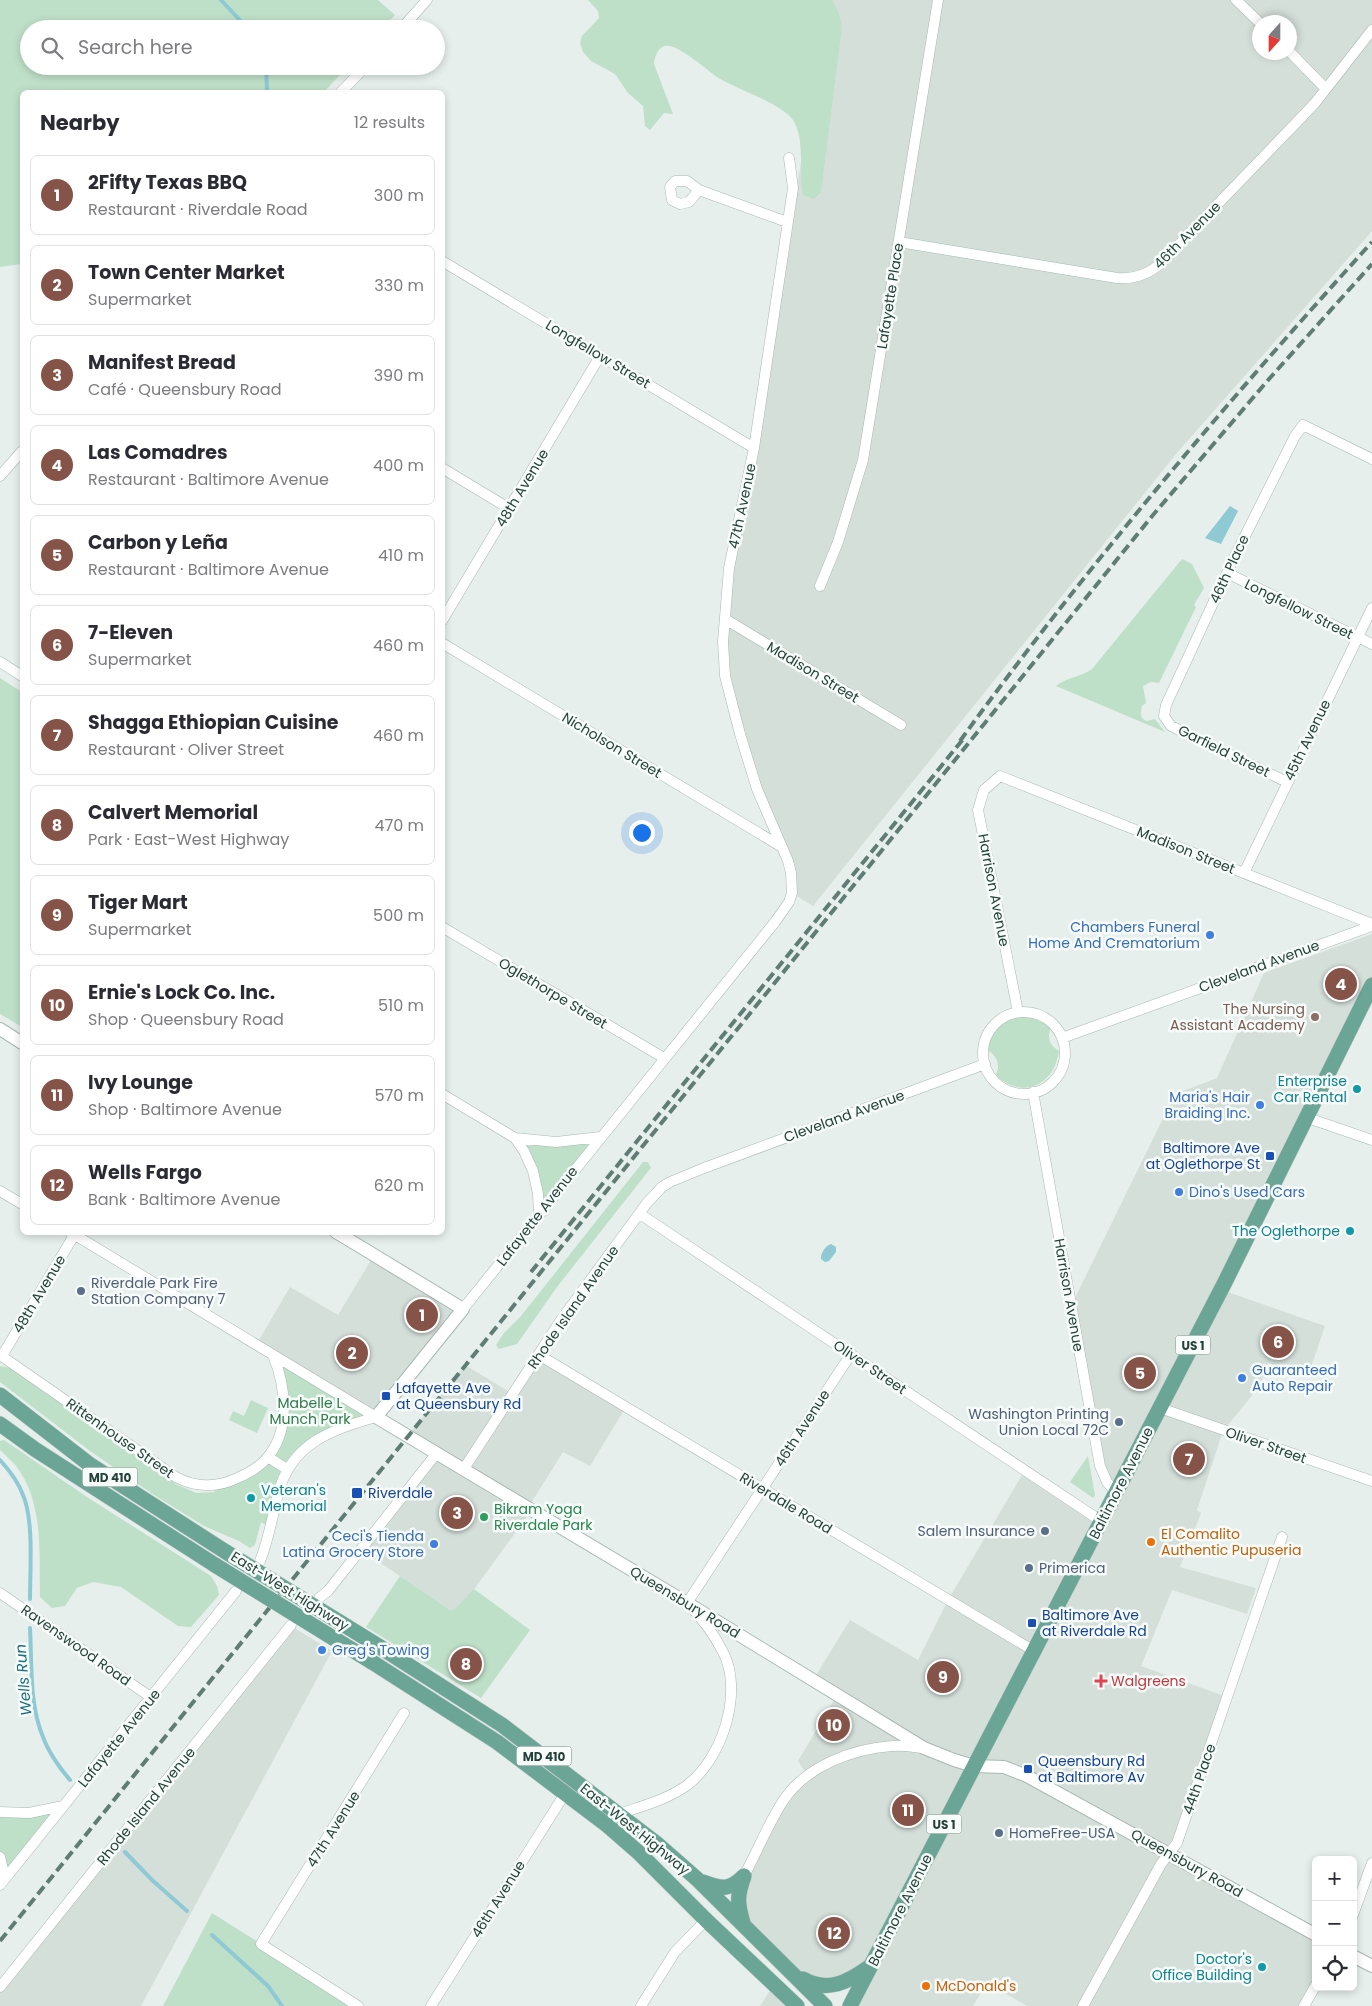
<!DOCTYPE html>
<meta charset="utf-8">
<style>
body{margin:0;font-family:Poppins,sans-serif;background:#f2f2f3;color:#2b2b33}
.controls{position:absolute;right:15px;bottom:15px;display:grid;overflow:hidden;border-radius:8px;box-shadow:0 2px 8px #0003}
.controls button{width:45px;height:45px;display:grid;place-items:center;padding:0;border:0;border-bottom:1px solid #e1e1e2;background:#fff;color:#2b2b33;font:25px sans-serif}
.compass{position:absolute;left:1252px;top:15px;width:45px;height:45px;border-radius:50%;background:#fff;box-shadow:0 2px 8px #0003;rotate:201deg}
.you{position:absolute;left:641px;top:832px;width:18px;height:18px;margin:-12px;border:4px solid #fff;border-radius:50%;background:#1a73e8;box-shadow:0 0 0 8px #1a73e833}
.badge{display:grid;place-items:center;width:32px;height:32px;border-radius:50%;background:#855347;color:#fff;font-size:16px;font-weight:700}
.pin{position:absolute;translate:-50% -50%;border:2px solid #fff;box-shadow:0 1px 5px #0006}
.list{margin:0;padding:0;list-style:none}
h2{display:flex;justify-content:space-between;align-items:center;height:65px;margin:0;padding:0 20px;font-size:21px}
h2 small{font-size:16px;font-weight:400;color:#7c7c81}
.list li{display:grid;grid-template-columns:32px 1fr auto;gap:15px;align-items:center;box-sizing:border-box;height:80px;margin:0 10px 10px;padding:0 10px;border:1px solid #e1e1e2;border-radius:8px}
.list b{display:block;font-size:19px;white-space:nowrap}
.list p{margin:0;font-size:16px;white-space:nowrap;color:#7c7c81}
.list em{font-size:16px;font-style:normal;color:#7c7c81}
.icon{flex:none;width:28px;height:28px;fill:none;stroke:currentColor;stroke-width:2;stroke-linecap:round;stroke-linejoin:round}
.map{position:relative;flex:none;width:1372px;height:2006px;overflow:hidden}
.search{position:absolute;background:#fff;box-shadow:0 2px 8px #0003;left:20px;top:20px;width:425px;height:55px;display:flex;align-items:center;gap:12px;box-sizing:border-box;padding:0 18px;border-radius:28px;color:#7c7c81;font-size:19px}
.panel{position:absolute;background:#fff;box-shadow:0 2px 8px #0003;left:20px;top:90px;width:425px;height:1145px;border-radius:8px}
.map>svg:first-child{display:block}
.built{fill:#d4dfda;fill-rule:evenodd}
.green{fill:#bfe0c8}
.water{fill:#8ec9d4}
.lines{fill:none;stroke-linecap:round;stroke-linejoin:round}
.stream{stroke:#8ec9d4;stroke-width:4}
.minor-casing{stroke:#a8b8b2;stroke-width:11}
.tertiary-casing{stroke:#a8b8b2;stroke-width:14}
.primary-casing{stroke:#c2cac8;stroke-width:16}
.minor{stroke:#fff;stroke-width:10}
.tertiary{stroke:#fff;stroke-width:12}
.primary{stroke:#6aa596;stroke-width:15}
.rail{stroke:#5f7d75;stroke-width:4;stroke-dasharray:10 5;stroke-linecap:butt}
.primary-bridge-casing{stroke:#c2cac8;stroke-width:16;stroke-linecap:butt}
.primary-bridge{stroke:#6aa596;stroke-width:15}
.shop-dot{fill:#3f7fe0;stroke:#f7fbf9;stroke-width:2}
.education-dot{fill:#8d6e63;stroke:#f7fbf9;stroke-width:2}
.culture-dot{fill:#0f9aa8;stroke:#f7fbf9;stroke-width:2}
.transit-dot{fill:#1a4fb4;stroke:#f7fbf9;stroke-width:2}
.service-dot{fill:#5c6f8a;stroke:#f7fbf9;stroke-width:2}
.leisure-dot{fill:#2e9e5b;stroke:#f7fbf9;stroke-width:2}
.food-dot{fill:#e8710a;stroke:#f7fbf9;stroke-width:2}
.health-dot{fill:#e0444e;stroke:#f7fbf9;stroke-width:2}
.labels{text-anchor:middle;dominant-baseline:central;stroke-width:5;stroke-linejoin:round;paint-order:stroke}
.shield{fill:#f7fbf9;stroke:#637a73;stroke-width:1}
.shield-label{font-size:12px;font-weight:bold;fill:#24423a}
.street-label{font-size:14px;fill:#24423a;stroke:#f7fbf9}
.shop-label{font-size:14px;fill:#366cbe;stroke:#f7fbf9;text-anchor:end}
.education-label{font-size:14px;fill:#785e54;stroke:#f7fbf9;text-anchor:end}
.culture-label{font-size:14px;fill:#0d838f;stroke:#f7fbf9;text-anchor:end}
.transit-label{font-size:14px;fill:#164399;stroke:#f7fbf9;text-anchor:start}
.service-label{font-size:14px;fill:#4e5e75;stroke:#f7fbf9;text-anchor:start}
.park-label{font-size:14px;fill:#2d7a4b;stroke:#f7fbf9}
.leisure-label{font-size:14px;fill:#27864d;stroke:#f7fbf9;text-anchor:start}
.food-label{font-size:14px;fill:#c56008;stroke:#f7fbf9;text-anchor:start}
.health-label{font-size:14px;fill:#be3a42;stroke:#f7fbf9;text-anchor:start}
.water-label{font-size:15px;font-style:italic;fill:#1c6f80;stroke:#f7fbf9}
</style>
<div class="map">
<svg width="1372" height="2006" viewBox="0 0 1372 2006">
<rect width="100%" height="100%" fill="#e6efeb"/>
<!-- built -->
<path class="built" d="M828 0H1372V231L1176 454 813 906 792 893V883L758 790 725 676V619ZM1260 22H1290V52H1260Z
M1372 934V985L1222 1290 1325 1326 1308 1376 1268 1363 1259 1387 1223 1431 1197 1510 1201 1513 1180 1567 1256 1588 1247 1614 1172 1590 1141 1666 1227 1697 1170 1853 1316 1935V1985L1304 2006H1027L987 1983 973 2006H850L855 1977 809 1982 743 1923 738 1894 782 1801 808 1776 798 1761 837 1695 813 1680 850 1620 918 1660 948 1600 1025 1470 1101 1521 1116 1493 1107 1482 1071 1306 1175 1094 1217 1078 1264 973Z
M374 1255 463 1309 376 1418 256 1345 290 1287 338 1315Z
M539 1355 626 1407 590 1466 563 1452 528 1508 532 1510 456 1614 360 1549 436 1454 407 1437 465 1365 513 1394Z
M291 1626 332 1651 141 2006H0V1987Z
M774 1984 797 2006H760Z"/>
<!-- green -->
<path class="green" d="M0 0H378L395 15 382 29H29V66H348L324 92H22V264L0 267Z
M588 0H832L839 13 842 27 821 192 814 199 803 195C799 173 805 138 793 120 780 102 737 90 717 77 707 70 677 43 665 46 657 48 655 57 654 64L673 114 664 113 650 130 645 126 643 106 628 93 615 74 591 61 583 52 580 43 582 36 599 18 598 11Z
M1182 559 1192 564 1204 588 1194 605 1196 607 1159 683 1151 682 1143 686 1146 703 1142 706C1140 713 1140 719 1147 721L1155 719 1165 732 1056 686C1067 677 1081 677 1092 669Z
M0 678 22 692V1027L0 1014Z
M1018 1015C1032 1015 1040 1018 1051 1027 1047 1038 1049 1045 1059 1051 1054 1086 1022 1100 996 1075 1001 1063 996 1055 986 1049 991 1030 999 1021 1018 1015Z
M600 1137 539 1214 538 1194 515 1138Z
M643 1162H648L651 1168 646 1174 557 1287 517 1344 499 1349 496 1345 504 1333 521 1316Z
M273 1356 375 1417 340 1427 294 1461 271 1528 261 1522 255 1545 250 1548 239 1541 204 1526 154 1495 90 1451 0 1382V1366L10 1368 176 1484 196 1493 216 1492 206 1485 229 1482 268 1457 283 1410Z
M251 1400 268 1408 257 1433 229 1420 233 1411 244 1416Z
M4 1440 87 1497 211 1576 217 1586 219 1595 191 1627 178 1626 121 1587 93 1582 77 1588 65 1606 52 1608 40 1597C39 1554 44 1502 16 1466 11 1460 5 1455 0 1450V1441Z
M1088 1456 1095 1495 1093 1498 1070 1482Z
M400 1576 450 1610H454L474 1589 530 1630 481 1698 366 1627Z
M63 1807 6 1878 0 1856V1813Z
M212 1913 359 2006H163Z"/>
<!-- water -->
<path class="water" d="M1230 506 1238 511 1221 544 1205 538Z
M831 1244 836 1247V1252L829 1261 825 1262 821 1259C820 1254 826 1245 831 1244Z"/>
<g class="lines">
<!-- stream -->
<path class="stream" d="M221 0 248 29
M266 66 267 92
M0 1460C10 1471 18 1481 23 1495 34 1520 30 1571 30 1599
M30 1628C32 1664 29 1704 43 1737 49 1754 59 1767 70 1780
M125 1852 152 1880 187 1911
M212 1935 268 1986 282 2006"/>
<!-- minor casing -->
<g class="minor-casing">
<path id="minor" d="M1236 0 1260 23
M401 29 427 0
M1290 52 1326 89
M341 92 366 66
M699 190 687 181H675L670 187 672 200 680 204 689 202 699 190 787 222
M899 242 1117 278C1134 279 1146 275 1159 265L1295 124 1315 103 1372 30
M442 261 754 448
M442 468 510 509
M0 476 22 451
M1227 573 1372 644
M820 586 838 542 863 460 938 0
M725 619 901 725
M442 621 600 356
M442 643 782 847
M0 662 22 676
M1287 782 1171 726 1164 716 1166 705 1232 562 1295 436 1303 425 1372 459
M1244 873 1372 608
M442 927 664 1058
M1018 1012 978 810 984 790 1000 776 1372 924
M983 1053a41 41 0 1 1 82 0a41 41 0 1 1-82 0Z
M1062 1038 1372 926
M1033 1092 1100 1466 1107 1482 1116 1493
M442 1094 515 1138 524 1151 533 1171 538 1194 539 1214
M1308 1118 1372 1140
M515 1138 556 1142 600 1137
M0 1191 22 1204
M640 1214 1101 1521
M70 1232 376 1417
M463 1309 775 922 789 902 792 893 791 873 788 861 757 789 740 734 725 676 723 642 729 568 754 448 793 188 789 158
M0 1355 176 1477C194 1487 216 1488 235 1479 247 1474 259 1468 267 1458 291 1430 286 1387 273 1355
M539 1355 1034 1651
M2 1356 76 1232
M1160 1408 1372 1481
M268 1457 288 1470
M463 1470 561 1320 647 1203 662 1187 670 1182 704 1168 985 1064
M260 1561C269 1539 272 1517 278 1494 291 1443 331 1430 376 1417
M0 1593 152 1698
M319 1598 328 1591 436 1454
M0 1812 29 1813 63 1806
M619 1814C642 1806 666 1800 686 1786 722 1760 744 1692 723 1652 714 1634 701 1617 687 1603L851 1354
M0 1857 5 1878
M744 1876C757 1852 768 1824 783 1801 806 1766 852 1749 892 1746 902 1745 913 1747 923 1748
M0 1885 236 1591
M1353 1915 1372 1863
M0 1987 291 1625
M358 2006 261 1944 404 1713
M431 2006 566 1792
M641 2006 675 1952 706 1920
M1083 2006 1161 1864 1177 1843 1282 1537
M1304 2006 1316 1985"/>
</g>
<!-- tertiary casing -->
<g class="tertiary-casing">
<path id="tertiary" d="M0 1029 22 1043
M336 1232 463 1309 376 1417 687 1603 924 1748 954 1760 974 1766 1004 1767 1027 1776 1316 1935
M1353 1956 1372 1966"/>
</g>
<!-- primary casing -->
<g class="primary-casing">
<path id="primary" d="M0 1395 89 1464 226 1552
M0 1424 36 1450 215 1565
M380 1647 502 1725 656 1843 697 1879 825 2006
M372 1662 497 1742 607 1825 638 1852 706 1920 797 2006
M703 1882C722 1889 729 1891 744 1876
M743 1923C737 1902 737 1896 744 1876
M803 1979C828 1993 848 1982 869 1967
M850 2006 1224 1284 1372 985"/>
</g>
<!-- minor -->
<use href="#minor" class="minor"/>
<!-- tertiary -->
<use href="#tertiary" class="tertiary"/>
<!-- primary -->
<use href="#primary" class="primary"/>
<!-- rail -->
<path class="rail" d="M960 741C1087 566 1227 402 1372 242
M531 1272 964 738
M0 1941 1153 515 1269 379 1372 264"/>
<!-- primary-bridge casing -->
<g class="primary-bridge-casing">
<path id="primary-bridge" d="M226 1552 380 1647
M215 1565 372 1662"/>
</g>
<!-- primary-bridge -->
<use href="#primary-bridge" class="primary-bridge"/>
</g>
<!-- markers -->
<g class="shop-dot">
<circle cx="1210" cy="935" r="5"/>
<circle cx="1260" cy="1105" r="5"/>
<circle cx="1179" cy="1192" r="5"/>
<circle cx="1242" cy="1378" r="5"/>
<circle cx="434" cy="1544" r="5"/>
<circle cx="322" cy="1650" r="5"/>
</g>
<circle class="education-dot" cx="1315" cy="1017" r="5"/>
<g class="culture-dot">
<circle cx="1357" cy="1089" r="5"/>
<circle cx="1350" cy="1231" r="5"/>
<circle cx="251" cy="1498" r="5"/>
<circle cx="1262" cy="1967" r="5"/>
</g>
<g class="transit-dot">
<rect x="1265" y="1151" width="10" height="10" rx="2.5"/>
<rect x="381" y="1391" width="10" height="10" rx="2.5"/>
<rect x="351" y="1487" width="12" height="12" rx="2.5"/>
<rect x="1027" y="1618" width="10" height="10" rx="2.5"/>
<rect x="1023" y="1764" width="10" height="10" rx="2.5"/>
</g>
<g class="service-dot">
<circle cx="81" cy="1291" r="5"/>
<circle cx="1119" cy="1422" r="5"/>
<circle cx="1045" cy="1531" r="5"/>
<circle cx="1029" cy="1568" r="5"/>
<circle cx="999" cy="1833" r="5"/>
</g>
<circle class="leisure-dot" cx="484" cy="1517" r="5"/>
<g class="food-dot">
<circle cx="1151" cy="1542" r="5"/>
<circle cx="926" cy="1986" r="5"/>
</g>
<path class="health-dot" d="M1098.5 1673.5h5v5h5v5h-5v5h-5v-5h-5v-5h5z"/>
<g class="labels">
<!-- shield labels -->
<g class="shield">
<rect x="1175.5" y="1335.5" width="35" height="19" rx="4"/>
<rect x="82.5" y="1467.5" width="55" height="19" rx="4"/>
<rect x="516.5" y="1746.5" width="55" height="19" rx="4"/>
<rect x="926.5" y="1814.5" width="35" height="19" rx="4"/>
</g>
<g class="shield-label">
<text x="1193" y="1345">US 1</text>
<text x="110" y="1477">MD 410</text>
<text x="544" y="1756">MD 410</text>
<text x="944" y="1824">US 1</text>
</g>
<!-- street labels -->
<g class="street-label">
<text transform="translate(1187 235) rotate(-45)">46th Avenue</text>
<text transform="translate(890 296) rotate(-81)">Lafayette Place</text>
<text transform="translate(598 354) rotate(31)">Longfellow Street</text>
<text transform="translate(522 488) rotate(-59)">48th Avenue</text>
<text transform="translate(742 506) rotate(-78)">47th Avenue</text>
<text transform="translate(1229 569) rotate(-65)">46th Place</text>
<text transform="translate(1299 609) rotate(26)">Longfellow Street</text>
<text transform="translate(813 672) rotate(31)">Madison Street</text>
<text transform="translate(1307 740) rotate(-64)">45th Avenue</text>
<text transform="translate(612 745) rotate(31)">Nicholson Street</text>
<text transform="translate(1224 751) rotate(26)">Garfield Street</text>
<text transform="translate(1186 850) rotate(22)">Madison Street</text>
<text transform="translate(994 890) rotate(79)">Harrison Avenue</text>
<text transform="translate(1259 966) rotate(-20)">Cleveland Avenue</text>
<text transform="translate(553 993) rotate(31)">Oglethorpe Street</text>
<text transform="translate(844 1116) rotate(-20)">Cleveland Avenue</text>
<text transform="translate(537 1216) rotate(-52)">Lafayette Avenue</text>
<text transform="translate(39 1294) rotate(-59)">48th Avenue</text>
<text transform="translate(1069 1295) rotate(80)">Harrison Avenue</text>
<text transform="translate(573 1307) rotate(-55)">Rhode Island Avenue</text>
<text transform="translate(870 1367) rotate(34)">Oliver Street</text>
<text transform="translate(802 1428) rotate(-57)">46th Avenue</text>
<text transform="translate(120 1438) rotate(35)">Rittenhouse Street</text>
<text transform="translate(1266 1445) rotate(19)">Oliver Street</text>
<text transform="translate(1121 1483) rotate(-63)">Baltimore Avenue</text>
<text transform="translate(786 1503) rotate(31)">Riverdale Road</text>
<text transform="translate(290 1591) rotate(32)">East-West Highway</text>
<text transform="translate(685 1602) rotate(31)">Queensbury Road</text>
<text transform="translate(76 1645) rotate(35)">Ravenswood Road</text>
<text transform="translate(119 1738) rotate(-51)">Lafayette Avenue</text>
<text transform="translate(1199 1779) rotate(-71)">44th Place</text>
<text transform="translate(146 1806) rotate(-51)">Rhode Island Avenue</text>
<text transform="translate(333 1829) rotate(-58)">47th Avenue</text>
<text transform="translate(635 1829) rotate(39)">East-West Highway</text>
<text transform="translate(1187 1863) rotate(29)">Queensbury Road</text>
<text transform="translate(498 1899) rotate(-58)">46th Avenue</text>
<text transform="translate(900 1910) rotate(-63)">Baltimore Avenue</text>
</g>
<!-- shop labels -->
<g class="shop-label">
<text x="1200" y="927">Chambers Funeral<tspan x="1200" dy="16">Home And Crematorium</tspan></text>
<text x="1250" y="1097">Maria's Hair<tspan x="1250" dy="16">Braiding Inc.</tspan></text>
<text x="1189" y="1192" text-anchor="start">Dino's Used Cars</text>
<text x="1252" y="1370" text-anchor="start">Guaranteed<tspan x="1252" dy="16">Auto Repair</tspan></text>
<text x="424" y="1536">Ceci's Tienda<tspan x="424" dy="16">Latina Grocery Store</tspan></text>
<text x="332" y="1650" text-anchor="start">Greg's Towing</text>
</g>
<!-- education labels -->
<g class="education-label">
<text x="1305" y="1009">The Nursing<tspan x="1305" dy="16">Assistant Academy</tspan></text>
</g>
<!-- culture labels -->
<g class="culture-label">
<text x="1347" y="1081">Enterprise<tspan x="1347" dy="16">Car Rental</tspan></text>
<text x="1340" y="1231">The Oglethorpe</text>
<text x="261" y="1490" text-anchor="start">Veteran's<tspan x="261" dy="16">Memorial</tspan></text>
<text x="1252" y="1959">Doctor's<tspan x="1252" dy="16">Office Building</tspan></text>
</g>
<!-- transit labels -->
<g class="transit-label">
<text x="1260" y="1148" text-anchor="end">Baltimore Ave<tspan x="1260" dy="16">at Oglethorpe St</tspan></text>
<text x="396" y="1388">Lafayette Ave<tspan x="396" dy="16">at Queensbury Rd</tspan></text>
<text x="368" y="1493">Riverdale</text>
<text x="1042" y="1615">Baltimore Ave<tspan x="1042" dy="16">at Riverdale Rd</tspan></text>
<text x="1038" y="1761">Queensbury Rd<tspan x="1038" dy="16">at Baltimore Av</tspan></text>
</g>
<!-- service labels -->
<g class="service-label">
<text x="91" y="1283">Riverdale Park Fire<tspan x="91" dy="16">Station Company 7</tspan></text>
<text x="1109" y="1414" text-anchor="end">Washington Printing<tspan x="1109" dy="16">Union Local 72C</tspan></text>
<text x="1035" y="1531" text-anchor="end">Salem Insurance</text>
<text x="1039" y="1568">Primerica</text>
<text x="1009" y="1833">HomeFree-USA</text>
</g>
<!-- park labels -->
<g class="park-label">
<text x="310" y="1403">Mabelle L<tspan x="310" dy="16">Munch Park</tspan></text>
</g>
<!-- leisure labels -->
<g class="leisure-label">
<text x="494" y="1509">Bikram Yoga<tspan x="494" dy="16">Riverdale Park</tspan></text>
</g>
<!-- food labels -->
<g class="food-label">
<text x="1161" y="1534">El Comalito<tspan x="1161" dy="16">Authentic Pupuseria</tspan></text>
<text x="936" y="1986">McDonald's</text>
</g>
<!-- health labels -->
<g class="health-label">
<text x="1111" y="1681">Walgreens</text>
</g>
<!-- water labels -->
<g class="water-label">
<text transform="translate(23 1680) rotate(-95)">Wells Run</text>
</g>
</g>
</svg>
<div class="controls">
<button>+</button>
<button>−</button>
<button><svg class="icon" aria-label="locate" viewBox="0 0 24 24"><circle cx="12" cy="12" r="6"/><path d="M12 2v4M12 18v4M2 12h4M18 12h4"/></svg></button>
</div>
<svg class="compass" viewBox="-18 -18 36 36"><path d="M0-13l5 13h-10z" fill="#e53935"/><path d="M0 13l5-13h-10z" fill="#7c7c81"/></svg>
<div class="you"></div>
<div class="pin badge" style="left:422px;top:1315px">1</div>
<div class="pin badge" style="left:352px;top:1353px">2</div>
<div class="pin badge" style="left:457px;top:1513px">3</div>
<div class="pin badge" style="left:1341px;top:984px">4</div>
<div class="pin badge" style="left:1140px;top:1373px">5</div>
<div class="pin badge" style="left:1278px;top:1342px">6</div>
<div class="pin badge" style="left:1189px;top:1459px">7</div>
<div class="pin badge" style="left:466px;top:1664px">8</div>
<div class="pin badge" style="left:943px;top:1677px">9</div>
<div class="pin badge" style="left:834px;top:1725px">10</div>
<div class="pin badge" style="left:908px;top:1810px">11</div>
<div class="pin badge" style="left:834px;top:1933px">12</div>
<div class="search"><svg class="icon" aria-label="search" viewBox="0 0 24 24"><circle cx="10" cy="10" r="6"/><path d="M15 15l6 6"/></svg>Search here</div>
<section class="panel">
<h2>Nearby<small>12 results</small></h2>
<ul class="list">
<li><span class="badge">1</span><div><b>2Fifty Texas BBQ</b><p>Restaurant · Riverdale Road</p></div><em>300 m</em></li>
<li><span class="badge">2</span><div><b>Town Center Market</b><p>Supermarket</p></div><em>330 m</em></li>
<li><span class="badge">3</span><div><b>Manifest Bread</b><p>Café · Queensbury Road</p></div><em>390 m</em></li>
<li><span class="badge">4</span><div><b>Las Comadres</b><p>Restaurant · Baltimore Avenue</p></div><em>400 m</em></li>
<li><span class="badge">5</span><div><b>Carbon y Leña</b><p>Restaurant · Baltimore Avenue</p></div><em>410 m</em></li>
<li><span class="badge">6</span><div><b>7-Eleven</b><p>Supermarket</p></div><em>460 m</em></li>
<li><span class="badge">7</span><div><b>Shagga Ethiopian Cuisine</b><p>Restaurant · Oliver Street</p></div><em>460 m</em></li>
<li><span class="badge">8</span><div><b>Calvert Memorial</b><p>Park · East-West Highway</p></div><em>470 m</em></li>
<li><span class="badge">9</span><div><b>Tiger Mart</b><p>Supermarket</p></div><em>500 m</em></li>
<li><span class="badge">10</span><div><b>Ernie's Lock Co. Inc.</b><p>Shop · Queensbury Road</p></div><em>510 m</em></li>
<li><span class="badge">11</span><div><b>Ivy Lounge</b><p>Shop · Baltimore Avenue</p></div><em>570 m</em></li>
<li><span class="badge">12</span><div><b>Wells Fargo</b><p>Bank · Baltimore Avenue</p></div><em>620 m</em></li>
</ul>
</section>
</div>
